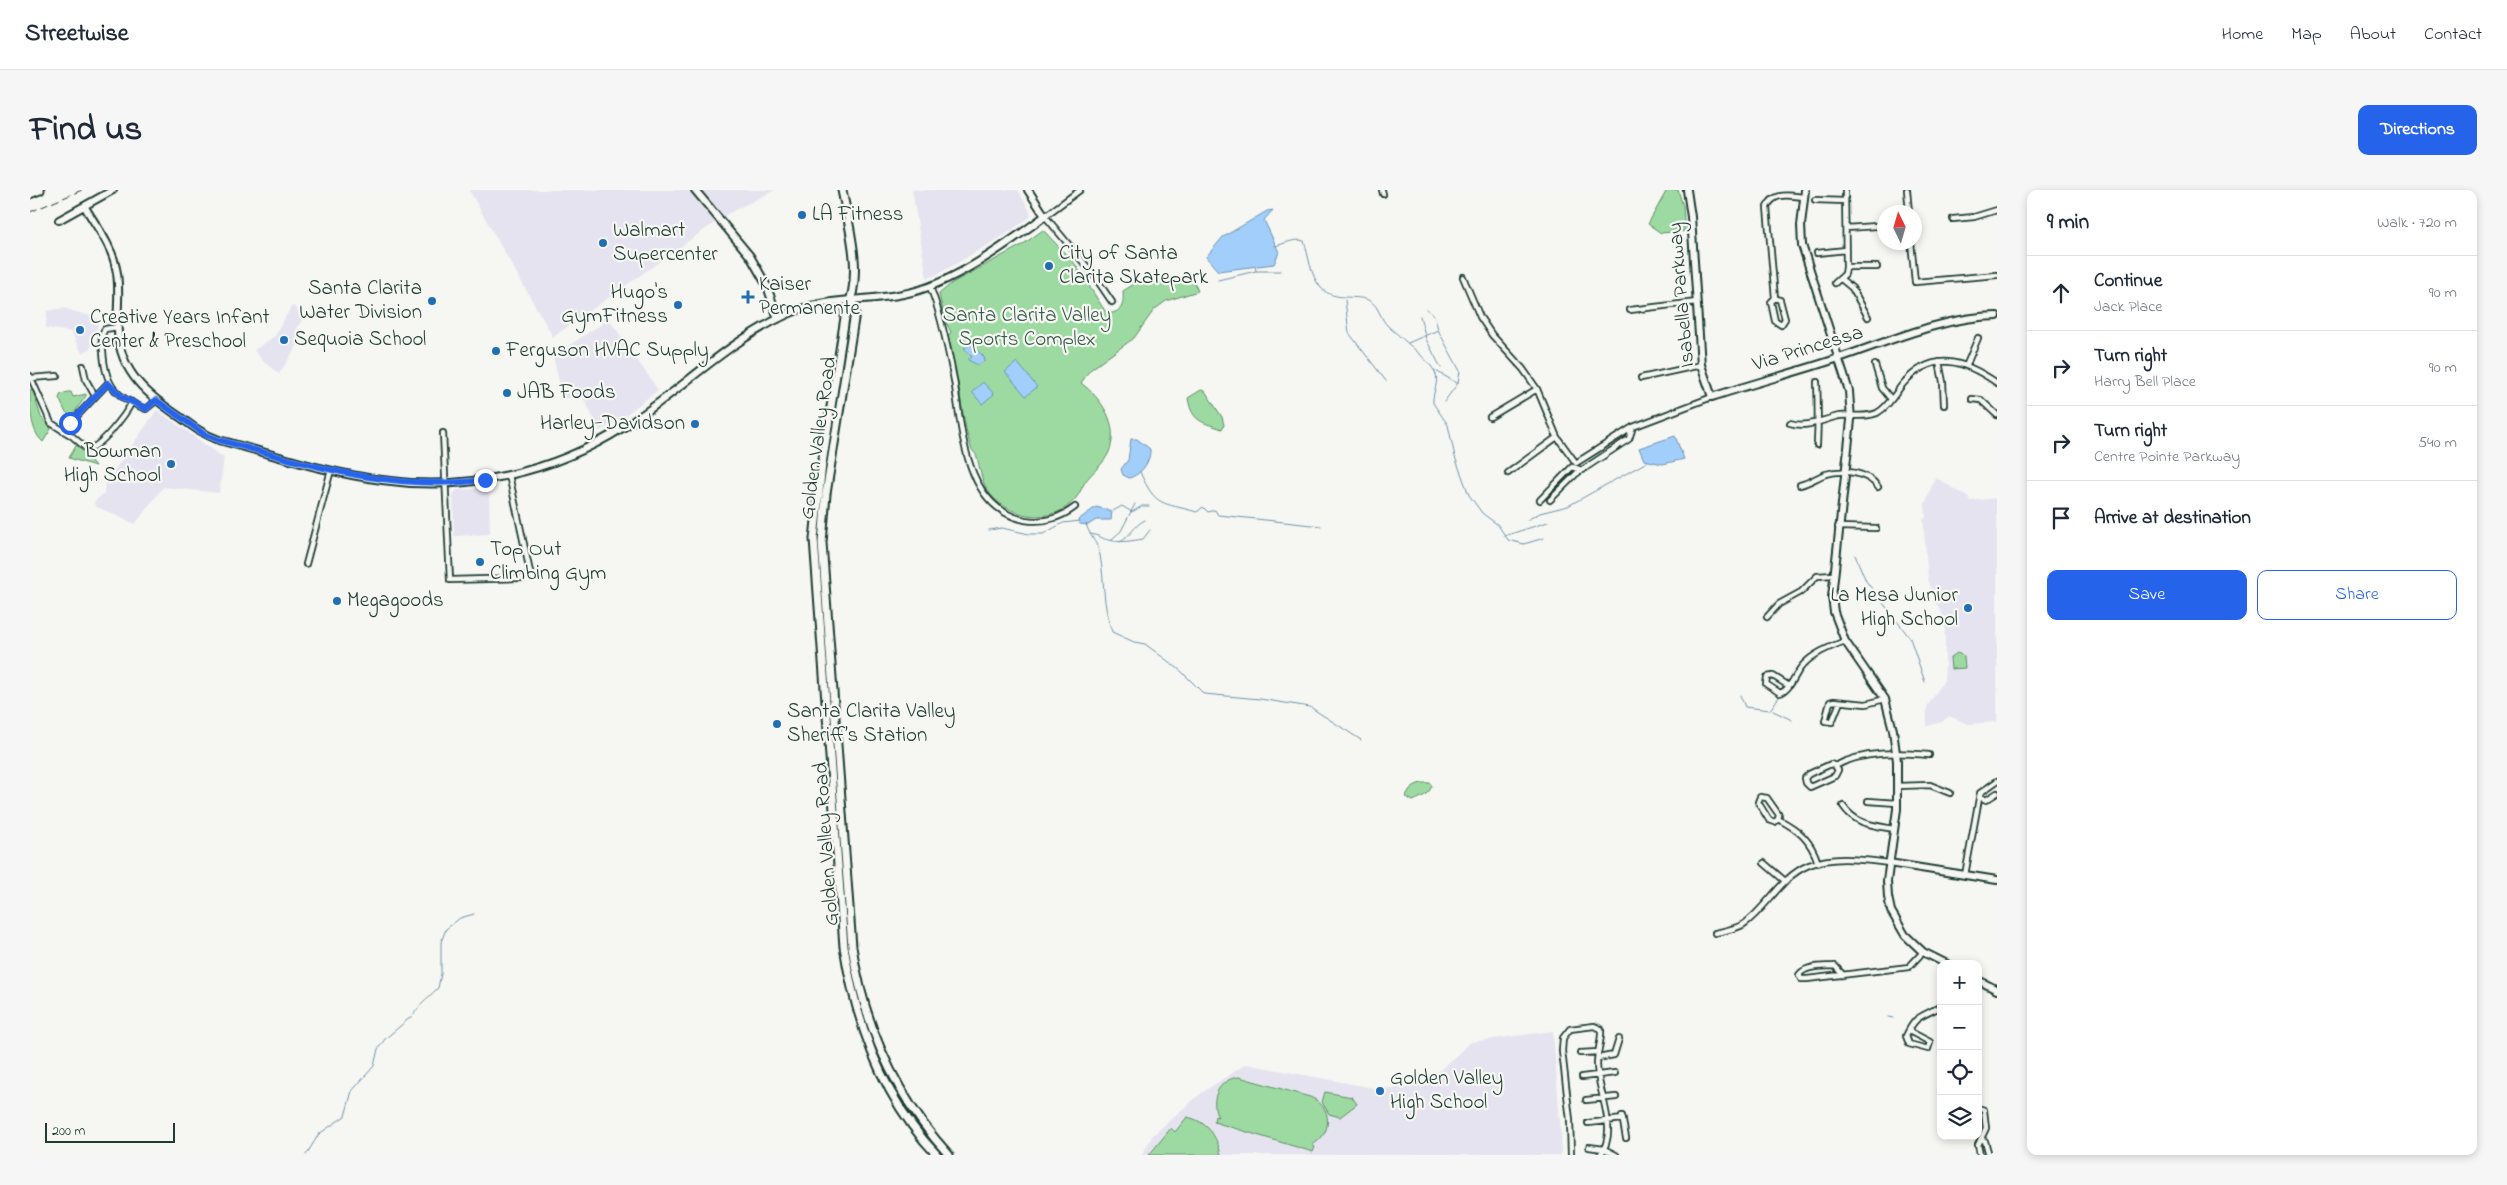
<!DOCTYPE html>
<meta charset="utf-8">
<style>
body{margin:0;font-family:"Indie Flower",sans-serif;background:#f6f6f7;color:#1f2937}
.controls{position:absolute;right:15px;bottom:15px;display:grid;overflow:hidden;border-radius:10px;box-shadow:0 2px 8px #0003}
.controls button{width:45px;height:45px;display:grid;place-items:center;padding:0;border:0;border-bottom:1px solid #e0e1e3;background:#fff;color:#1f2937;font:25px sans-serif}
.compass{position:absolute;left:1847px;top:15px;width:45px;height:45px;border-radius:50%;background:#fff;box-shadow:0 2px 8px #0003;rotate:355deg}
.scale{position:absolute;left:15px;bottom:12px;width:130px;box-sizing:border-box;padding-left:5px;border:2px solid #1f3d34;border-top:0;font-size:14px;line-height:18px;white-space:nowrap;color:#1f3d34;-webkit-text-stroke:4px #f6f6f2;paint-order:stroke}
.stop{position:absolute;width:15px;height:15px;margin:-11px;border:4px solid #2563eb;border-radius:50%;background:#fff}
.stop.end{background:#2563eb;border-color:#fff;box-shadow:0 1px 5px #0008}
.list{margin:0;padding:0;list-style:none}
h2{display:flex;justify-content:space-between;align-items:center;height:65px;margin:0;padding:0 20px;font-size:21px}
h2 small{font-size:16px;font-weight:400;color:#747a83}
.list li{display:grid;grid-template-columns:32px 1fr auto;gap:15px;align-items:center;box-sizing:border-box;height:75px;padding:0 20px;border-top:1px solid #e0e1e3}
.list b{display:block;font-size:19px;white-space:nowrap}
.list p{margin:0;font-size:16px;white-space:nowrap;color:#747a83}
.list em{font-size:16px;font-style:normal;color:#747a83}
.actions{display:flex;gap:10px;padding:15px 20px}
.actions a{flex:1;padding:11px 0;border:1px solid #2563eb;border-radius:10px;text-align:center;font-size:18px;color:#2563eb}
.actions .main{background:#2563eb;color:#fff}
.icon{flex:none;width:28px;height:28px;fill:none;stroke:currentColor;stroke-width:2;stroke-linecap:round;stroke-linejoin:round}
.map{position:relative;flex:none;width:1967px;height:965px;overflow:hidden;border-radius:10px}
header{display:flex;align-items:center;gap:30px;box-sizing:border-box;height:70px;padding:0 25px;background:#fff;border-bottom:1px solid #e0e1e3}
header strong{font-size:24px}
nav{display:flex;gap:28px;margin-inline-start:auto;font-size:18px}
.intro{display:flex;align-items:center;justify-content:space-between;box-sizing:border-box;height:120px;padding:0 30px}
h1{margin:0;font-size:35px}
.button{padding:12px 22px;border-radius:10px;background:#2563eb;color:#fff;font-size:18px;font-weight:700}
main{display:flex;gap:30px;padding:0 30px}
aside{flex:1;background:#fff;border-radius:10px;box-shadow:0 2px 8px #0003}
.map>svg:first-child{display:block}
.built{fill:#e5e3ef}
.green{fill:#9ddaa1;stroke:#5e8c6a}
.water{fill:#a2cefc;stroke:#6e94ac}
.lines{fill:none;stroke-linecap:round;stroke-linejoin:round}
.stream{stroke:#6e94ac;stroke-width:1}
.street-casing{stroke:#1f3d34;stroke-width:8}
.secondary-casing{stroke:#1f3d34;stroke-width:10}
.primary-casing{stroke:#1f3d34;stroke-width:11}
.street{stroke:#f6f6f2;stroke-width:4.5}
.secondary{stroke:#f6f6f2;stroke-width:6}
.primary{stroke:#f6f6f2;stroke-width:7}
.rail{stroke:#1f3d34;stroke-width:1;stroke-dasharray:8 4;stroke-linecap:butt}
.route{stroke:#2563eb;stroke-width:6}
.poi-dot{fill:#1f6fb2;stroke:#f6f6f2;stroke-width:2}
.labels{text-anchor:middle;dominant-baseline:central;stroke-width:4.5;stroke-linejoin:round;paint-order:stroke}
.poi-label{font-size:21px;fill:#1f3d34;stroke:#f6f6f2;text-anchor:start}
.street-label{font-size:21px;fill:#1f3d34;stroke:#f6f6f2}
.park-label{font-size:21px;fill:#385c4a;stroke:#f6f6f2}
</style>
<header>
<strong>Streetwise</strong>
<nav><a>Home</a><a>Map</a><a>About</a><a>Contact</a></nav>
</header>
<div class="intro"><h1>Find us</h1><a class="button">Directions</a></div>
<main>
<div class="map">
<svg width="1967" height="965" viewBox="0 0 1967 965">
<rect width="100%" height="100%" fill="#f6f6f2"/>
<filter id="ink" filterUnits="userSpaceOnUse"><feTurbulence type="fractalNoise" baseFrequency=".02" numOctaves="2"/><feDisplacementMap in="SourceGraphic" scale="10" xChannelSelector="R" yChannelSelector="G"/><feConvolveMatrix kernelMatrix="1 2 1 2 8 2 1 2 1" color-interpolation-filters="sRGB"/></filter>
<g filter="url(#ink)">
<!-- built -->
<path class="built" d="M439 0H745L697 24 523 147Z
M882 0H988L1001 23 1000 27 975 45 908 84 897 88Z
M264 116 273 128 266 140 270 151 249 184 234 172 224 160 245 146 261 117Z
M33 118 70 129 60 159 52 163 41 142 16 138 17 121Z
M579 129 628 200 593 227 570 241 552 205 533 209 523 166Z
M127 220 194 268 189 303 133 297 105 334 65 316 64 312 74 303 75 294 79 288Z
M1905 287 1939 308 1940 311 1967 308V532L1938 534 1919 526 1912 532 1897 536V517L1914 490 1915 475V438L1913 425 1905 411 1898 388 1893 330 1896 327 1895 314Z
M459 298 460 344 424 346 423 304 427 300Z
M1523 841 1531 945V965H1112L1123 945 1170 904 1216 874 1349 899 1375 897 1399 890 1441 852Z"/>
<!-- green -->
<path class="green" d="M1637 0H1648L1653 16 1655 41 1631 43 1618 34Z
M1013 40 1045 74 1077 124C1092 122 1094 116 1093 101L1106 93 1161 86 1168 101 1136 111 1124 120 1104 148 1060 180 1051 193C1072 209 1090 235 1079 262 1074 274 1062 282 1055 292 1052 297 1050 303 1046 308 1023 337 976 328 957 300 951 289 950 279 947 267 946 263 942 261 941 258 930 222 929 182 918 146L921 142 915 131 909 104 922 93 992 55Z
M2 198 11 227 21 239 13 252C0 241 0 216 0 200Z
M1171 200 1175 201 1192 227 1194 235 1192 239C1173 232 1162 233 1158 208Z
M38 202H41L43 207 56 204V206L41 227 35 221 29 208 31 204Z
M47 254 51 260 57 264 56 265 65 276 39 268Z
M1927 463 1934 466 1935 478 1921 479 1920 468Z
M1400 593 1402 596C1398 605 1392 607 1383 611L1376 607C1379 596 1388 592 1400 593Z
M1209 887 1280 907C1303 916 1303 944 1282 955L1285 957 1283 962 1184 932 1185 926 1188 927C1179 909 1189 889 1209 887Z
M1295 902 1322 907 1327 914 1310 927 1299 924 1292 912Z
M1157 927C1177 931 1187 946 1191 965H1119L1141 938 1145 942Z"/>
<!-- water -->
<path class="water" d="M1243 20 1234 30 1249 62 1244 74 1188 81 1176 67 1193 47 1237 21Z
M941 154 954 167 955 171 948 175 938 170 942 167 934 158Z
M987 172 1007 197 996 206 975 182Z
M953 192 964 204 952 214 942 202Z
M1645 246 1654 269 1633 274 1614 270 1609 258Z
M1101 249H1107L1120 259C1121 271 1111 285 1099 288L1093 285 1091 279 1098 270Z
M1066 317 1082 321 1081 330H1066L1058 335 1050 334 1048 330Z"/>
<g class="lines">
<!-- stream -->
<path class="stream" d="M1245 56C1254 54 1264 48 1274 51 1279 66 1280 85 1291 98 1305 112 1323 104 1338 110 1350 115 1349 129 1359 137 1370 147 1399 170 1405 182 1410 192 1402 202 1403 213L1418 235 1425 267 1439 305 1452 323 1468 335 1478 350 1494 354 1514 348
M1225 76 1226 81H1250
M1188 90 1226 81
M1315 110 1319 143 1356 191
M1396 119 1404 125 1408 139
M1390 126 1396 149 1411 178
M1378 153 1408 140 1430 181 1428 193 1414 212
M1404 180 1427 193
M1110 282C1126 318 1132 312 1167 322L1173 317 1178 322 1185 320 1188 325 1198 326 1291 336
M1083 321 1092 316 1102 322 1112 316H1119
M1497 330 1510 323 1538 316 1617 272
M1056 334C1059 345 1069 355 1070 365 1075 393 1072 413 1082 442L1104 452 1115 454 1150 480 1174 504 1230 509 1280 517 1331 550
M959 340 972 338 999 344H1013L1033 333 1050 331
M1060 344C1069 345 1072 349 1079 350 1090 353 1101 351 1113 349L1120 340
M1474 346 1518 332
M1082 349 1091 341 1105 314
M1090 352C1101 346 1104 335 1115 330
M1825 365 1836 391 1880 448 1895 492
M1710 505 1715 517 1740 520 1751 504
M1741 520 1762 530
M1858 827 1863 828
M276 965 289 944 315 926 322 901 344 876 348 859 355 849 383 825 392 813 408 798 411 784V752L416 739 430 728 444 724"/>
<!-- street casing -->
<g class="street-casing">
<path id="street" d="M1050 0 1015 26 1063 84 1082 112
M1352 0 1353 4
M1877 0 1879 22
M1785 10 1815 11
M1923 29 1944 27 1967 20
M1816 38 1847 36
M1881 52 1885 92 1967 85
M1787 63 1816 60
M1816 77H1847
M1433 87 1450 127 1462 145 1493 179 1507 199 1527 247 1546 273 1603 237 1682 207
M1811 89 1822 98 1838 127
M1805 93 1815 84 1816 77 1815 0
M900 97C910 120 919 164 924 190 932 238 934 318 995 330 1013 333 1031 328 1045 317
M1745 108 1737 17C1745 1 1759 6 1774 7
M1745 108 1750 110 1755 129 1751 135 1745 131 1741 112Z
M1600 120 1667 112
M88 137 75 139C70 145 72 154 73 161 75 194 84 207 116 219L126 211
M1909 172 1913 192 1914 215
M1937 174 1948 148
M1845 175 1852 198 1861 209
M53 176 56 190 65 206
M0 186 21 233 42 246 57 259C70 259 96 224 102 212
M1 188 27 186
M1611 188 1671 175
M1787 192C1788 213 1788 234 1787 255
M1942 209 1951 210 1967 225
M1460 227 1507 199
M1760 233C1776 238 1790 231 1805 227 1818 223 1833 229 1847 223 1858 217 1865 204 1872 195 1902 159 1934 170 1967 193
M33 241 78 193
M413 243 420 390 491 388 500 382 479 285
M1478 283 1527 247
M1770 295C1779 293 1787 287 1796 284 1814 279 1838 282 1848 297
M1510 310 1542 277 1552 280
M1520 310 1546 284 1599 249 1603 237
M1808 337 1846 338
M276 374 301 280
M1737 427 1749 414 1771 402 1787 386 1803 385
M1759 496 1743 486 1737 487 1736 494 1750 503C1761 500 1765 483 1773 475 1784 463 1800 457 1815 451
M1810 512 1802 532 1795 531 1800 512 1804 511 1836 514 1855 509
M1801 574 1805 576 1808 580 1805 586 1780 597 1776 593 1775 588 1779 584Z
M1805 576C1833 561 1868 562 1899 565
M1867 596 1900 595 1920 603
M1950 607 1956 610 1967 603
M1838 611 1867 613
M1813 616C1826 635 1843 635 1864 639
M1748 629 1749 625 1737 608 1730 607 1728 612 1739 630 1745 632 1748 629C1769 640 1781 650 1788 673
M1734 673 1755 691
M1935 685 1950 603 1967 591
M1685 743C1695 741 1706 739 1714 734 1738 717 1750 687 1779 675 1806 665 1832 670 1859 673
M1813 785 1805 776C1794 777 1775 775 1769 785L1771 789H1777L1879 777 1893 762
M1879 841 1900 852 1898 859 1879 854 1876 846C1887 823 1891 828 1911 816
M1550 863 1568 862
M1568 868 1584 865 1589 849
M1552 887 1585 883
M1556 910 1586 907
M1948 918 1954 920 1956 938 1948 955 1950 965
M1592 926 1596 948
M1558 933 1593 929
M1951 949 1955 951 1959 965
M1559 957 1574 959 1586 965
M1541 965 1540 930 1532 861 1533 848 1540 839 1564 836 1571 839C1572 850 1567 862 1567 874 1567 902 1590 940 1570 965"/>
</g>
<!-- secondary casing -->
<g class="secondary-casing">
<path id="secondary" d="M665 0 720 66 737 96 748 129
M1657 0 1661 27 1671 175 1682 207C1724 193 1767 182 1809 168 1860 151 1913 127 1967 126
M1775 0 1771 35 1772 55 1819 201 1821 230 1802 407 1804 422 1815 451 1855 509 1863 540 1867 571V619L1857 691 1858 707 1861 721 1875 745 1893 762 1917 774
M55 17C66 36 82 56 86 78 91 98 86 121 88 142 90 183 119 206 150 227 162 236 174 245 189 250 242 264 297 283 352 290 436 302 523 283 594 237 651 201 696 152 758 124 795 107 834 112 873 104 920 96 977 54 1015 26L998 0
M29 30 83 0
M1859 673 1967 690
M1948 790 1967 800"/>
</g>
<!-- primary casing -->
<g class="primary-casing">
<path id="primary" d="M812 0C819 37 834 86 816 121L792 274 784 349 814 757C826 833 853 909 907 965
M0 4 10 0
M822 110 825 123 796 304 792 353 822 757C834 835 865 906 919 965"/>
</g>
<!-- street -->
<use href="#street" class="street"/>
<!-- secondary -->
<use href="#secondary" class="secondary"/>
<!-- primary -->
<use href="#primary" class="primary"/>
<!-- rail -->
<path class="rail" d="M0 22 52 0"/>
</g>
</g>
<g class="lines" filter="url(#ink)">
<!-- route -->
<path class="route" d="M40 233 78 193 92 207 116 219 126 210 174 244 189 250C282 275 358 302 455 290"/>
</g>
<!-- markers -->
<g class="poi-dot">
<circle cx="772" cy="25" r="5"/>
<circle cx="573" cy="53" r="5"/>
<circle cx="1019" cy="76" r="5"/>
<path d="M715.5 99.5h5v5h5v5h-5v5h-5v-5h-5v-5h5z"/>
<circle cx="402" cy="111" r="5"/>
<circle cx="648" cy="115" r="5"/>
<circle cx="50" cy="140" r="5"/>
<circle cx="254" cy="150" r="5"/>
<circle cx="466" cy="161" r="5"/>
<circle cx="477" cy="203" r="5"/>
<circle cx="665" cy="234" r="5"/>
<circle cx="141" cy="274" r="5"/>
<circle cx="450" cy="372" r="5"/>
<circle cx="307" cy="411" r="5"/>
<circle cx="1938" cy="418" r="5"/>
<circle cx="747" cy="534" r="5"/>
<circle cx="1350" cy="901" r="5"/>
</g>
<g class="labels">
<!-- poi labels -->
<g class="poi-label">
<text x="782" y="25">LA Fitness</text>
<text x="583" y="41">Walmart<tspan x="583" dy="24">Supercenter</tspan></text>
<text x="1029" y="64">City of Santa<tspan x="1029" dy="24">Clarita Skatepark</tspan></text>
<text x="729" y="95">Kaiser<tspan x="729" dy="24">Permanente</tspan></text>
<text x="392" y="99" text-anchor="end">Santa Clarita<tspan x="392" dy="24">Water Division</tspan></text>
<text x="638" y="103" text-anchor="end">Hugo's<tspan x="638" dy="24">GymFitness</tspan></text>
<text x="60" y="128">Creative Years Infant<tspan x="60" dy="24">Center &amp; Preschool</tspan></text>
<text x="264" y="150">Sequoia School</text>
<text x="476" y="161">Ferguson HVAC Supply</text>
<text x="487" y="203">JAB Foods</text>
<text x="655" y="234" text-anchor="end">Harley-Davidson</text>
<text x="131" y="262" text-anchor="end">Bowman<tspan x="131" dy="24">High School</tspan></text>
<text x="460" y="360">Top Out<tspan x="460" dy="24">Climbing Gym</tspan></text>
<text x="1928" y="406" text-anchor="end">La Mesa Junior<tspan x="1928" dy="24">High School</tspan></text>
<text x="317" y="411">Megagoods</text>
<text x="757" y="522">Santa Clarita Valley<tspan x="757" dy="24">Sheriff’s Station</tspan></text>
<text x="1360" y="889">Golden Valley<tspan x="1360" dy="24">High School</tspan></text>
</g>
<!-- street labels -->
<g class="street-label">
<text transform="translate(1652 105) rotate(-95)">Isabella Parkway</text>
<text transform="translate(1778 159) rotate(-17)">Via Princessa</text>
<text transform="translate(789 248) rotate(-82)">Golden Valley Road</text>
<text transform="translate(797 654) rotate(-94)">Golden Valley Road</text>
</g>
<!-- park labels -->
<g class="park-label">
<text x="997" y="126">Santa Clarita Valley<tspan x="997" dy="24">Sports Complex</tspan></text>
</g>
</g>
</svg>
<div class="controls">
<button>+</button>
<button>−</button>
<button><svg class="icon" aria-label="locate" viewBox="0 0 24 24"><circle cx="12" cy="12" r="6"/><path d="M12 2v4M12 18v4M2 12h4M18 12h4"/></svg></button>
<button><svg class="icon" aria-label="layers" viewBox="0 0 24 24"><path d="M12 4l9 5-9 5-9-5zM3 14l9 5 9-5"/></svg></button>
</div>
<svg class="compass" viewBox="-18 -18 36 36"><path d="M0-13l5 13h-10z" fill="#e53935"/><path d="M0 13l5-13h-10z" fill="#747a83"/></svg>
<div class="scale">200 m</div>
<div class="stop" style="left:40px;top:233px"></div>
<div class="stop end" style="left:455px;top:290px"></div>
</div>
<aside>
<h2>9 min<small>Walk · 720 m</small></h2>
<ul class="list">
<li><svg class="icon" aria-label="ahead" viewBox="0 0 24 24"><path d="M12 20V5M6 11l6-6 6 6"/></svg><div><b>Continue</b><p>Jack Place</p></div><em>90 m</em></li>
<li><svg class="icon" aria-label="right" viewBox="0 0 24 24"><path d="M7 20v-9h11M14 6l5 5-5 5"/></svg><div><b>Turn right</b><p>Harry Bell Place</p></div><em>90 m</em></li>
<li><svg class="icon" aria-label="right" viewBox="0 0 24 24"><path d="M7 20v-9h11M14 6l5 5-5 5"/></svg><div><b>Turn right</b><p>Centre Pointe Parkway</p></div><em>540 m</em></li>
<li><svg class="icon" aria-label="arrive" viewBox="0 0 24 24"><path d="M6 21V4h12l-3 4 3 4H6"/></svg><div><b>Arrive at destination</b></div></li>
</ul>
<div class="actions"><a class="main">Save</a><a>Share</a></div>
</aside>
</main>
